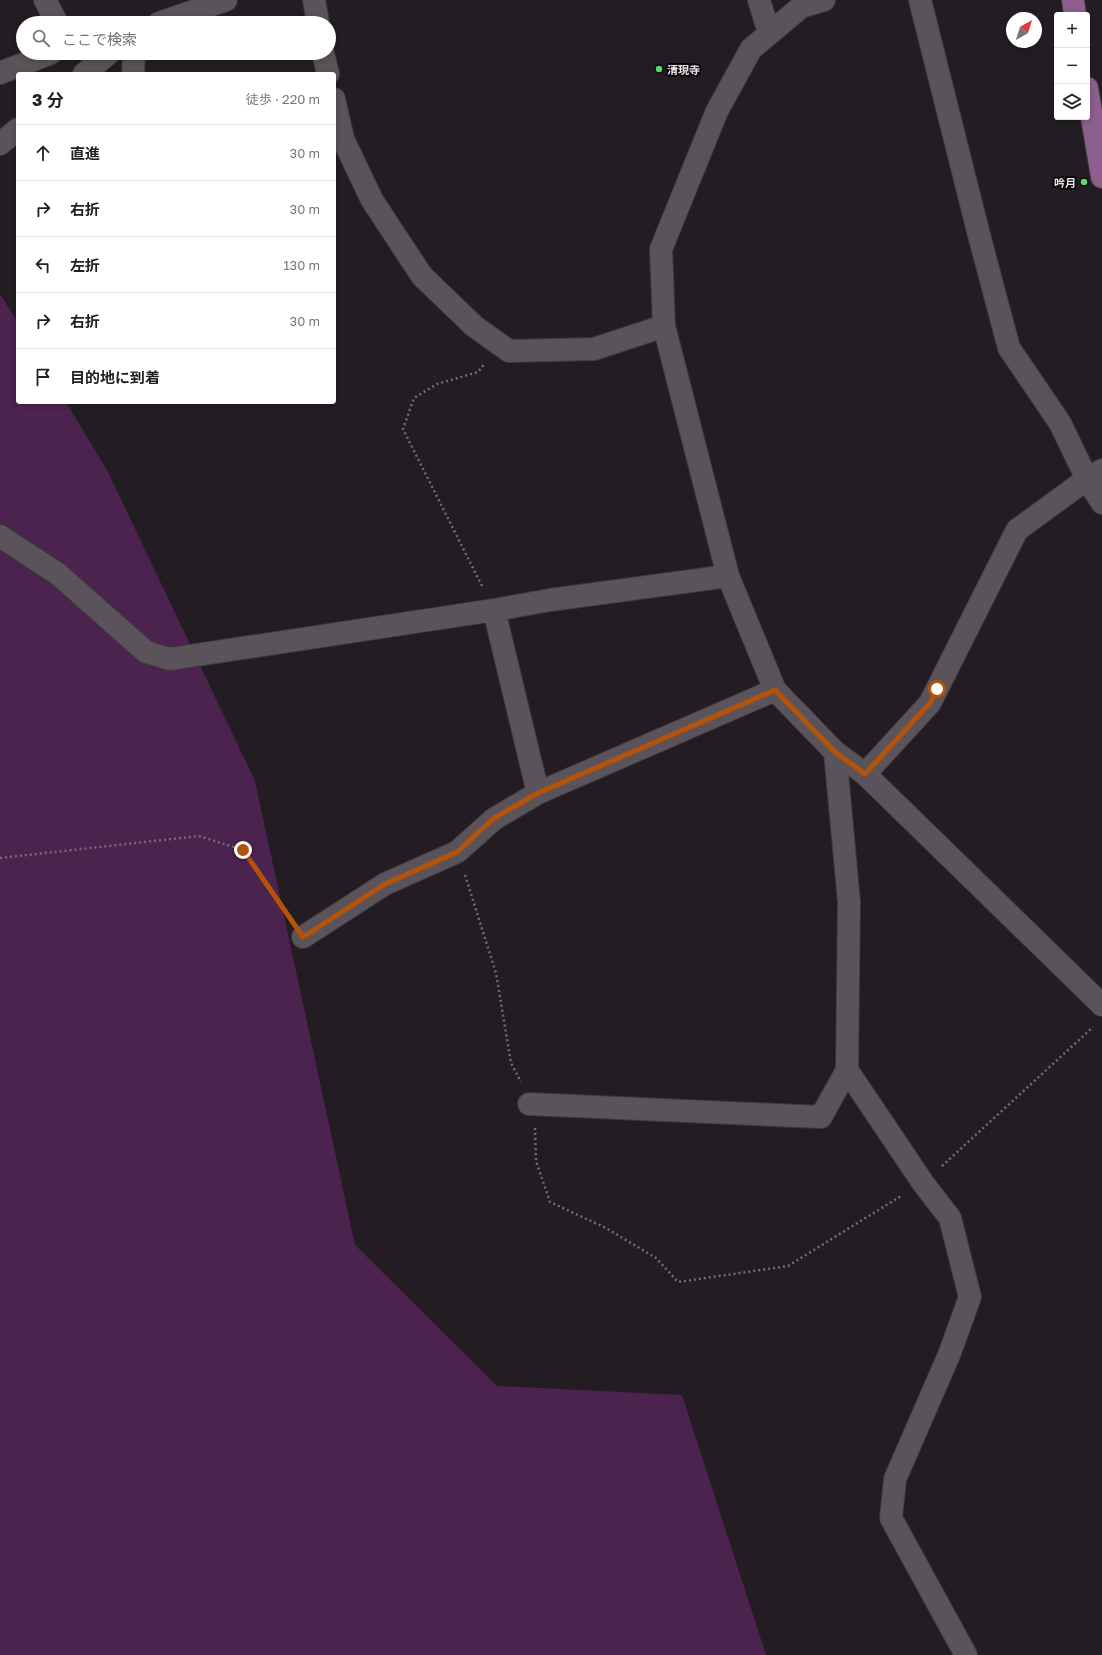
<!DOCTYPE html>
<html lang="ja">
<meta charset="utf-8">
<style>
body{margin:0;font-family:"Golos Text","Noto Sans JP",sans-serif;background:#f6f6f6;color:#222}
.controls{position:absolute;right:12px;top:12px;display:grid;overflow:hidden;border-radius:4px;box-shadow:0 2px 6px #0003}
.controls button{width:36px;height:36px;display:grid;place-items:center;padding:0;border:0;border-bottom:1px solid #e0e0e0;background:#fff;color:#222;font:20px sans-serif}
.compass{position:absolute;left:1006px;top:12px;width:36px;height:36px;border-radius:50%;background:#fff;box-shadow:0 2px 6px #0003;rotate:39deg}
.stop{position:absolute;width:12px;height:12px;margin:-9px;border:3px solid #b45309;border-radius:50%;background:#fff}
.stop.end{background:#b45309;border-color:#fff;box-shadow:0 1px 4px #0008}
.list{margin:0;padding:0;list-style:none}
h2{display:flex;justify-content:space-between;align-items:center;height:52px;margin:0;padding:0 16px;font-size:17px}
h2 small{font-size:13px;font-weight:400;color:#767676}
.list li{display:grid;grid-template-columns:26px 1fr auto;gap:12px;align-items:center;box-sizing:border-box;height:56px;padding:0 16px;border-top:1px solid #e0e0e0}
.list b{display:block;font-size:15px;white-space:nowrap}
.list em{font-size:13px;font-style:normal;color:#767676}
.icon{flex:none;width:22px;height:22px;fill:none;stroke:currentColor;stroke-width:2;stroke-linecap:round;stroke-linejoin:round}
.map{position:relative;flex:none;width:1102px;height:1655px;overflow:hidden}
.search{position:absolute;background:#fff;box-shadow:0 2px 6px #0003;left:16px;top:16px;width:320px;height:44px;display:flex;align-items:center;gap:10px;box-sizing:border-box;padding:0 14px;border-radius:22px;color:#767676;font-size:15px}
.panel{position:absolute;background:#fff;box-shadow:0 2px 6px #0003;left:16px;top:72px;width:320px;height:332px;border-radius:4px}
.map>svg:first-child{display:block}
.green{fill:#4c234f}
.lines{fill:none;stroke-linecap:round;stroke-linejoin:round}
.minor-casing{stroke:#3d393d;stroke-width:24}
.major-casing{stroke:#3d393d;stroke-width:24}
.path{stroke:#726d72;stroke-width:2.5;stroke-dasharray:2 3;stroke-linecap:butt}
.minor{stroke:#5a545a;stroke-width:22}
.major{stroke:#8c5f8f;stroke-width:22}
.route{stroke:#b45309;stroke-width:5}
.poi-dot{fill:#64d468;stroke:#0b080b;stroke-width:1.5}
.labels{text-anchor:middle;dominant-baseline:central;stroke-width:4;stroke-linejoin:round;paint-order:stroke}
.poi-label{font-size:11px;font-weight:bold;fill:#e9e6ea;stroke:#0b080b;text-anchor:start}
</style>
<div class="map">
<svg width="1102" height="1655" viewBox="0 0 1102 1655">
<rect width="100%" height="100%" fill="#231d23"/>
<!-- green -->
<path class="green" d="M0 294 18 323V402H66L108 472 255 781 355 1245 497 1386 682 1395 766 1655H0Z"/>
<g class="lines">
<!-- minor casing -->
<g class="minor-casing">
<path id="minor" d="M45 0 57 23
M314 0 318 23
M759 0 766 23 771 30
M824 0 801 7 751 49 717 111 661 249 664 326 728 576 775 690 835 752 865 774 1102 1005
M920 0 979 235 1009 348 1060 423 1087 479 1102 503
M159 23 226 0
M323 53 328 74
M0 73 51 53
M84 74 109 53
M133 74 134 53
M334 99 343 139 372 200 422 276 474 326 509 351 594 349 664 326
M0 144 18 129
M0 536 58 574 146 652 170 659 494 610 550 600 728 576
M835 752 849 902 847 1070 923 1183 950 1218 970 1297 949 1355 895 1479 891 1518 966 1655
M865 774 930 703 1017 530 1087 479 1102 470
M538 793 775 690
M303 937 385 884 457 852 494 819 538 793 494 610
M529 1104 821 1117 847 1070"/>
</g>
<!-- major casing -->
<g class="major-casing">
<path id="major" d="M1073 0 1075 15
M1087 88 1102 177"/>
</g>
<!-- path -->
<path class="path" d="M482 586 403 429 414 398 437 384 478 372 485 363
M0 858 199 836 243 850 289 917
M465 875 496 973 511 1063 521 1082
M535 1128 536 1161 550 1202 606 1228 656 1258 678 1282 788 1266 901 1196
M942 1166 1093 1027"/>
<!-- minor -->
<use href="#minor" class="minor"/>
<!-- major -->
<use href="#major" class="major"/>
</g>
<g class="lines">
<!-- route -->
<path class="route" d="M243 850 303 937 385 884 457 852 494 818 538 793 775 690 835 752 865 774 930 703 937 689"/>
</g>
<!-- markers -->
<g class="poi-dot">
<circle cx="659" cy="69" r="4"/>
<circle cx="1084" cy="182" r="4"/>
</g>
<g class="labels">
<!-- poi labels -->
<g class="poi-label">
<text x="667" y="69">清現寺</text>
<text x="1076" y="182" text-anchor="end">吟月</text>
</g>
</g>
</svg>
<div class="controls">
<button>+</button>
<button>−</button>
<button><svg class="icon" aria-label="layers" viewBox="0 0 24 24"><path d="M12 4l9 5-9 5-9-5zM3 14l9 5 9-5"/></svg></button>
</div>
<svg class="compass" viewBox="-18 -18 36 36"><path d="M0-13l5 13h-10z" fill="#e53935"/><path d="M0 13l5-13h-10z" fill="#767676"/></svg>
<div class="stop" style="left:937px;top:689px"></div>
<div class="stop end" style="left:243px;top:850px"></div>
<div class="search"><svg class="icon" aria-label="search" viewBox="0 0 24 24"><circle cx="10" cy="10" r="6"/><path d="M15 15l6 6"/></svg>ここで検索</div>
<section class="panel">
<h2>3 分<small>徒歩 · 220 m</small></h2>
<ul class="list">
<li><svg class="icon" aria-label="ahead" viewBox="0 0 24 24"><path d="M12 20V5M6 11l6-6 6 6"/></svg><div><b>直進</b></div><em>30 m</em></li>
<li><svg class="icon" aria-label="right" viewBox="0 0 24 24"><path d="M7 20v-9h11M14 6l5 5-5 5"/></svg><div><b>右折</b></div><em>30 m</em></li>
<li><svg class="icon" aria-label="left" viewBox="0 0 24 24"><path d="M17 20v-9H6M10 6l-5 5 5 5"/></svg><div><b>左折</b></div><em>130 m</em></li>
<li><svg class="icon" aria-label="right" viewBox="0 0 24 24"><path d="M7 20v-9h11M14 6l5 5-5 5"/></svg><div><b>右折</b></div><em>30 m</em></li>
<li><svg class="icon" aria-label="arrive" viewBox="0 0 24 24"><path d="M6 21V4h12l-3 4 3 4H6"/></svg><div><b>目的地に到着</b></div></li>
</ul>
</section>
</div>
